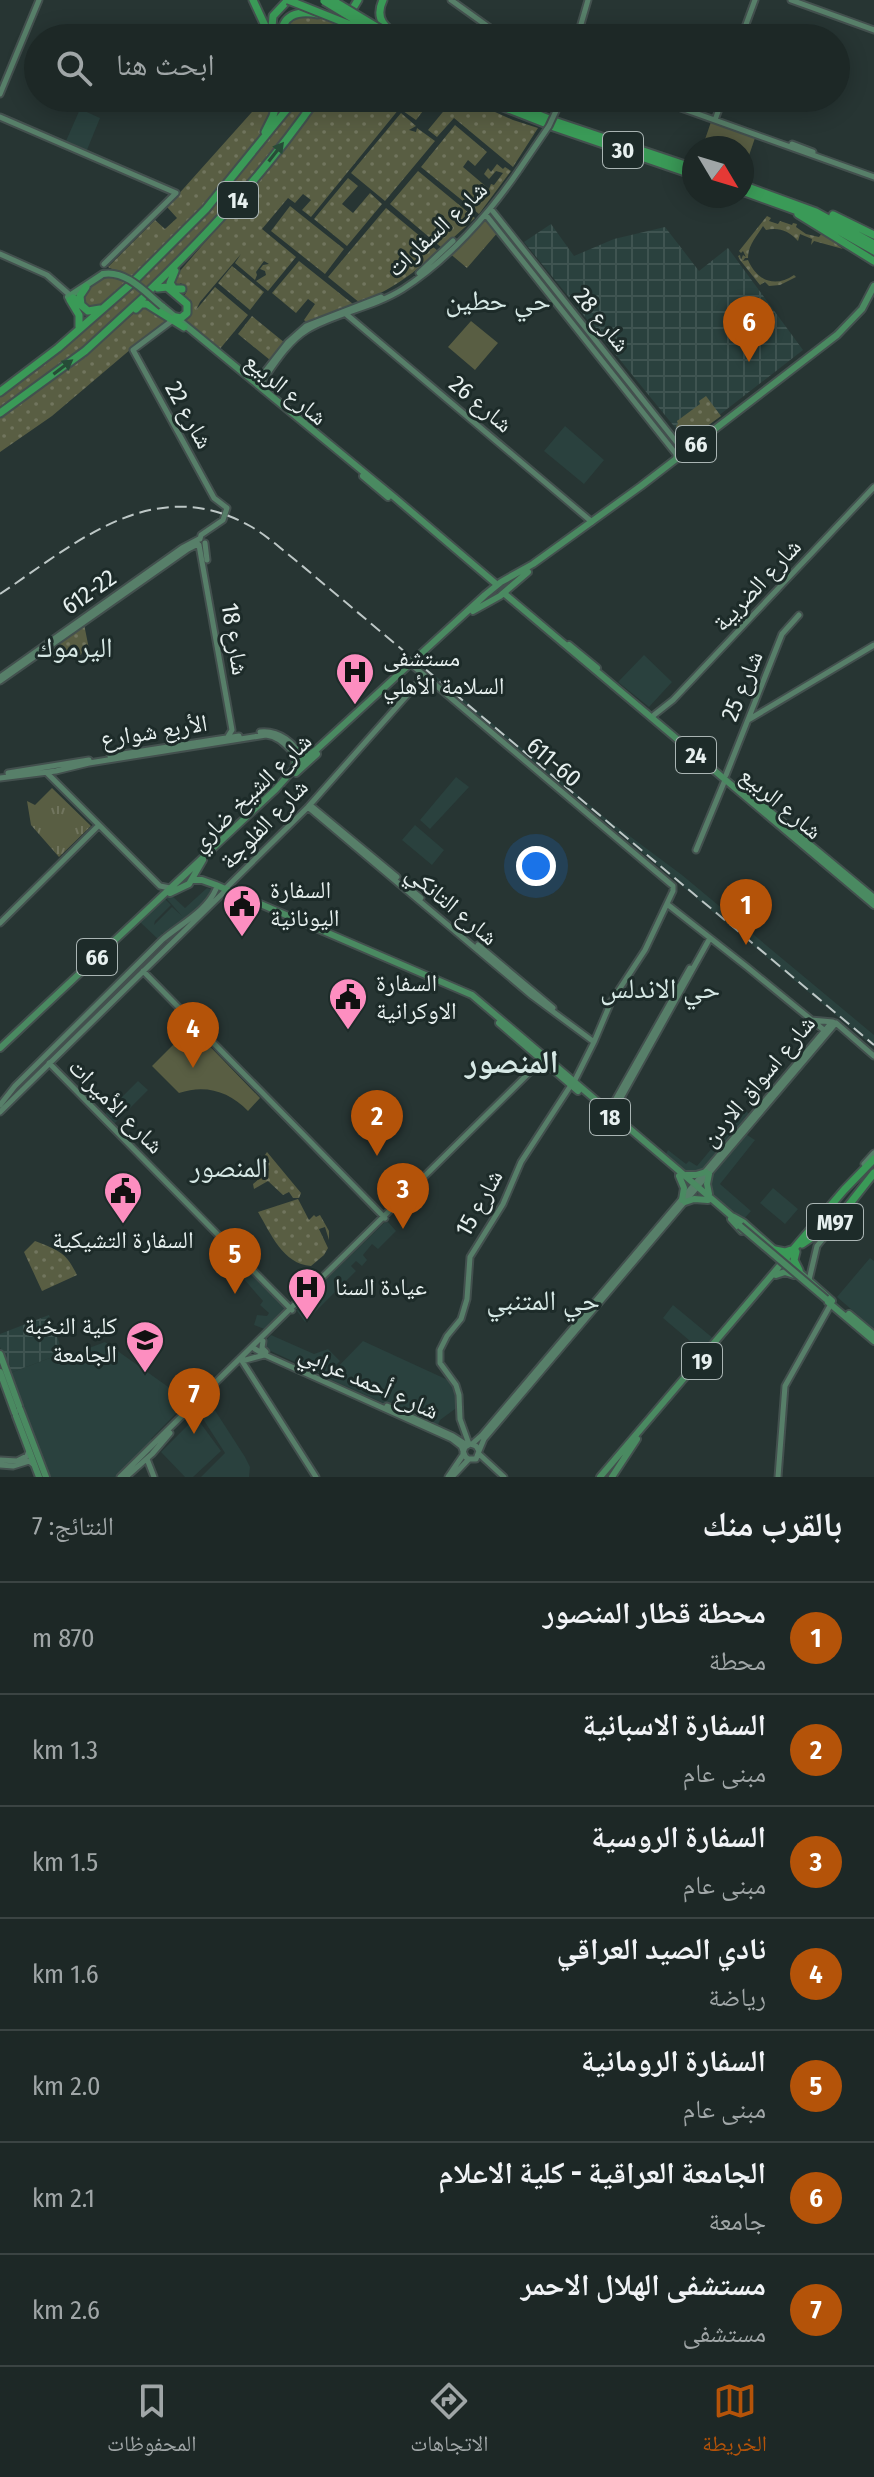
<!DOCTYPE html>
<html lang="ar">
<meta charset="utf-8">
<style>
body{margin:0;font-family:"Fira Sans Condensed","Noto Naskh Arabic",sans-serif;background:#2a3432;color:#f1f3f6;direction:rtl}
.compass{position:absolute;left:682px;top:136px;width:72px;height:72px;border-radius:50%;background:#1d2826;box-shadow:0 4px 20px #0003;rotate:128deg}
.you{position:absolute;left:536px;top:866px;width:28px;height:28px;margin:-20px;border:6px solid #fff;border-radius:50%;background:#1a73e8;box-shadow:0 0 0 12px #1a73e833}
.badge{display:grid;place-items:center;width:52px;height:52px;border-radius:50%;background:#b45309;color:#fff;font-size:26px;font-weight:700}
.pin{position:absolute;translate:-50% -66px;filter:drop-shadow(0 2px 4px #0008)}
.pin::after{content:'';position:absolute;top:42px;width:28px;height:24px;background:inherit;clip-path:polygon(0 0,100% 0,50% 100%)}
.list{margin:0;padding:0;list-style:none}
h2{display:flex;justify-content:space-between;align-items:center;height:104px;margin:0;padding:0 32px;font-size:34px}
h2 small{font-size:26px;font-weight:400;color:#a0a6a7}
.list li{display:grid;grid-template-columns:52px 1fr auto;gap:24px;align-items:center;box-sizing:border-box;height:112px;padding:0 32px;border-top:2px solid #3b4443}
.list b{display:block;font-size:30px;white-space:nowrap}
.list p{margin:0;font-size:26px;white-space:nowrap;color:#a0a6a7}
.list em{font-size:26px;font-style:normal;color:#a0a6a7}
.icon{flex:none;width:44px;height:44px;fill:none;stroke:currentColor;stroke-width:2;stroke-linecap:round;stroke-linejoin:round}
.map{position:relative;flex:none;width:874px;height:1477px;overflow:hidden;direction:ltr}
.search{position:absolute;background:#1d2826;box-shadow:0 4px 20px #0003;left:24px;right:24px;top:24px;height:88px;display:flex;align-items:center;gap:20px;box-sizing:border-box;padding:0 28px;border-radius:44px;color:#a0a6a7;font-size:30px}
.sheet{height:888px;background:#1d2826}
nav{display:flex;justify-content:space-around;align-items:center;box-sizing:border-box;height:112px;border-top:2px solid #3b4443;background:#1d2826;font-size:22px;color:#a0a6a7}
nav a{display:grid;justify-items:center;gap:4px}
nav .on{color:#b45309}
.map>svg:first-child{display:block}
.built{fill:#2a413e}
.industrial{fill:url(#industrial-grid)}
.grass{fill:url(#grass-dots)}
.park{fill:url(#park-tufts)}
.garden{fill:#595e43}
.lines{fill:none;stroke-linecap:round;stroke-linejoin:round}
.secondary-tunnel{stroke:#44514f;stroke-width:5;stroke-dasharray:5 2.5;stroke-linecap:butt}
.primary-tunnel{stroke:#44514f;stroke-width:6;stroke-dasharray:6 3;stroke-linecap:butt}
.secondary-casing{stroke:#43504e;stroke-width:9}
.primary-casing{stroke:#43504e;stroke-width:10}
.highway-casing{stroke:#43504e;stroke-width:11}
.secondary{stroke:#577f69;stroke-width:5}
.primary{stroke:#4a8a61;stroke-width:6}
.highway{stroke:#3a9a57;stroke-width:7}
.rail{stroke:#bdc7c6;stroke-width:2;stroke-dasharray:12 6;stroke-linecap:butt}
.secondary-bridge-casing{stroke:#43504e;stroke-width:9;stroke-linecap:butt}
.primary-bridge-casing{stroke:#43504e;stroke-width:10;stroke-linecap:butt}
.highway-bridge-casing{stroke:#43504e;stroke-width:11;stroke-linecap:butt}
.secondary-bridge{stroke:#577f69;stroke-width:5}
.primary-bridge{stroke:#4a8a61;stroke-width:6}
.highway-bridge{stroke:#3a9a57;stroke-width:7}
.oneway{fill:#264c37}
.labels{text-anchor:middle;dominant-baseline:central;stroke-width:6;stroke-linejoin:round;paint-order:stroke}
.shield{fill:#1d2b29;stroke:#aab5b4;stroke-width:2}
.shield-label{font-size:22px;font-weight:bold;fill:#e7f0ef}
.street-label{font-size:24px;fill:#e7f0ef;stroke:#1d2b29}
.poi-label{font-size:24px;fill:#e7f0ef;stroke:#1d2b29;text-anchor:start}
.quarter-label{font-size:28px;fill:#d6e8e5;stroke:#1d2b29}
.district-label{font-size:32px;font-weight:bold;fill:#d6e8e5;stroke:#1d2b29}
</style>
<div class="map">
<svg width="874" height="1477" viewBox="0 0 874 1477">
<defs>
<pattern id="industrial-grid" width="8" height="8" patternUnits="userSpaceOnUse" patternTransform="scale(2)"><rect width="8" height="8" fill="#2a413e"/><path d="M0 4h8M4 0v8" fill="none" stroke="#3f5451"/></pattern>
<pattern id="grass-dots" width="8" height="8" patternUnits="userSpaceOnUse" patternTransform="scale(2)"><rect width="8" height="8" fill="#595e43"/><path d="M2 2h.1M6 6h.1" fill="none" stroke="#71755e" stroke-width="1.8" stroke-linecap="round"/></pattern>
<pattern id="park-tufts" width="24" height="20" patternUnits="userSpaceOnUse" patternTransform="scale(2)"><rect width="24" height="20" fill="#595e43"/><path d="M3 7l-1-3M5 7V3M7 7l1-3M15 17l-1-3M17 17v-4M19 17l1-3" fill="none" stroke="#71755e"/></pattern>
</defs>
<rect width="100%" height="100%" fill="#273533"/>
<!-- built -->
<path class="built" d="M80 109 100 118 87 150 66 141Z
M565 426 604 460 584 484 544 451Z
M644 655 672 682 649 707 618 682Z
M419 662 604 817 682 875 874 1035V1047L492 727 417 663Z
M456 777 469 787 430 829 420 820Z
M415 825 444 850 432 865 402 840Z
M207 888 214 890 212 896 166 936 161 932 165 937 160 941 140 922 165 899 171 905 155 921 154 925 172 907 182 916 166 898 170 894 185 908Z
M138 1081 148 1090 113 1125 105 1116 106 1113Z
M744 1110 751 1115 702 1172 687 1173 682 1171 665 1156 668 1150 686 1164 689 1161 697 1166Z
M744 1133 755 1140 720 1184 751 1211 743 1220 713 1194 711 1177 739 1143Z
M773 1188 798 1209 785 1224 760 1203Z
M388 1222 396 1231 378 1249 372 1244 363 1255 367 1260 362 1266 356 1261 351 1266 356 1271 305 1322 297 1311 298 1307 384 1223Z
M870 1258 874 1261V1329L837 1297Z
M250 1272 285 1306 286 1310 267 1330 254 1325 257 1315 267 1316 269 1313 260 1305 263 1301 243 1278Z
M673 1305 714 1339 703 1352 663 1318Z
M271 1335 314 1354 328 1349 340 1361 325 1376 264 1348V1342Z
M363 1341 450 1381 455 1386 459 1406 440 1420 437 1427 327 1378Z
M105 1342 188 1401 151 1439 153 1443 117 1477H49L10 1373 63 1353 65 1357Z
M207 1398 245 1457 250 1467 249 1477H201L225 1453 196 1408Z
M196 1417 221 1451 193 1477H185L161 1452Z"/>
<!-- industrial -->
<path class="industrial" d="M551 224 574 256 614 239 665 227 699 271 728 248 803 350 686 441 524 242Z
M49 1315 63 1353 10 1373 0 1347V1334Z"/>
<!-- grass -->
<path class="grass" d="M314 15 339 22 329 38H282V30L292 16Z
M323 98H408L311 217 302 210 311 200 303 194 295 203 288 198 262 229 296 257 268 291 256 281 266 275 265 271 260 269 263 265 269 264 264 261 256 272 257 275 255 280 235 263 241 254 200 302 196 310 215 287 248 315 219 350 186 321 192 308 184 296 187 291 181 283 175 288 173 279 264 174Z
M413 98H464L513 120 538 128 513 167 454 118 437 137 428 130 447 107 433 98 416 120 403 111Z
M260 103 266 107H271L273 110 266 129 254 145 182 232 101 306 93 310 82 302C88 282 100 280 118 272L108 267 155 220 165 229 177 218 167 207Z
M294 105 304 112 250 183 190 250 84 349 0 411V395L43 363 213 204Z
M401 113 416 126 409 130 416 132 417 128 435 141 385 201 351 173Z
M455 125 487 152 475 166 468 160 463 167 489 189 491 184 494 185 503 173 496 171 489 179 484 174 488 168 491 172 497 164 503 169 505 167 511 171 479 214 421 167Z
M418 171 475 218 442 248 390 204Z
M348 178 358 186 342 204 353 213 370 193 382 204 347 246 314 219Z
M290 206 344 249 325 274 271 231Z
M386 208 438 251C411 276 393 288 360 303L328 277Z
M767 216 771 218 769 221 778 224 780 221 792 225 793 223 797 224 796 227 806 234 819 237 822 233 843 249 814 241 811 245 812 239 800 234 798 241C789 231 779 227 766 230L763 226C757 236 748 245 748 258H745L743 261 748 260C757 281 775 288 794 275L796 277 780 285 769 286 765 282 760 285 740 260 738 256 740 255 741 260 743 255 746 257 743 251 741 253 739 251Z
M299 261 353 304 307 323 304 320 315 304 308 299 296 313 272 293Z
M232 266 264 292 250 310 218 283Z
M143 305 170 321 131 349 52 416 0 452V417L106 338Z
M252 316 285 343 270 360 238 334Z
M706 396 721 416 684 443 676 432 678 430 676 426 678 424 677 421 700 404 699 401Z
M84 624 90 654 82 652 81 655 50 659 42 654Z
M267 1152 301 1193 299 1198H293L289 1192 283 1195 268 1181 254 1189 253 1184 269 1170 263 1158Z
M298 1199 309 1220 314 1215 316 1217 320 1215 329 1231V1240L325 1227 319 1229 328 1248 324 1255 311 1266C283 1264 271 1234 258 1212Z
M35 1241C58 1250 66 1252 77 1275L42 1291 24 1252Z"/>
<!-- park -->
<path class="park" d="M487 216 499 231 467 268 448 252Z
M52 788 91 826 59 857 31 825 27 801 35 805Z"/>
<!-- garden -->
<path class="garden" d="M712 119 756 135 742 176V148H702Z
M471 321 498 343 475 370 448 347Z
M189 1029H193L260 1098 248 1111C229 1091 205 1084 179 1093L152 1066Z"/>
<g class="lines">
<!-- secondary-tunnel -->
<path class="secondary-tunnel" d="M539 1068V1067"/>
<!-- primary-tunnel -->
<path class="primary-tunnel" d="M674 1172H675"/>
<!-- secondary casing -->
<g class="secondary-casing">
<path id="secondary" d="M451 0 504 38
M791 0 874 30
M577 38 588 0
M741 38 755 0
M0 94 39 0
M653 98 874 177
M0 117 176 193 104 264
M715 120 723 98
M792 144 813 152
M491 209 682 449 686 451
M486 215 676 454V459
M0 254 47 275 71 296
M419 273 453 241
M346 314 592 522
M173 320 133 350 214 498 227 508 223 520 201 535 200 539
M256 383 288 342 306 326 381 297
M259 386C272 368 287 342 307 330 335 313 373 308 403 289 448 260 489 214 519 170
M205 543 207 560
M199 545 232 730 227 738
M412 665 673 886V891L645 950 611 1002 594 1042 574 1082
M0 677 182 548 199 539
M0 681 188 549 198 544
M654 715 673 700 874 487
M748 720 874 645
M260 732C279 730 296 743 302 760
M110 756 239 736
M8 773 89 760
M47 773 160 886 170 888
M726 775 782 634 799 615
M0 778 56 771 89 763 266 735C285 737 290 755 306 761
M310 805 397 877
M308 807 532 996 594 1042
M696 850 725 780
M404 884 421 898
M225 889 308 807 424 676
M667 904 747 967 825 1031
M0 923 97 827
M478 945 553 1008
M143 971 385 1218
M811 1020 833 1022
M836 1023 874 1056
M49 1063 292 1310
M0 1105 15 1086 162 940C179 925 207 911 216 889
M609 1111 690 968
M0 1112 224 892
M612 1114 710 938
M864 1164 874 1153
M809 1280 817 1246 835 1224
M263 1341 262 1348 266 1352
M255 1349 265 1355 452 1439 461 1446C464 1451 463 1456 468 1459H476L479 1451 476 1446 470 1444 465 1447 463 1453
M264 1355 242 1361 316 1477
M387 1406 453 1436 467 1445
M469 1444 460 1419 459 1395 456 1385 440 1363V1350L447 1336 461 1319 467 1299 470 1257 503 1204 521 1162 571 1085
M472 1444 482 1435 831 1023H836L484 1439 479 1451
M479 1454 504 1477
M147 1459 154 1477
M0 1460 17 1461 27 1456 29 1451
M0 1465 13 1466 29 1461 33 1464
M120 1477 537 1065
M126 1477 152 1454 170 1433
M448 1477 463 1455
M452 1477 468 1460
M778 1477 785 1386 831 1304"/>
</g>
<!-- primary casing -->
<g class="primary-casing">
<path id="primary" d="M68 297 103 274
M162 306 394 497 495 583
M363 476 388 497
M506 595 874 905
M473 611 500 596 528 572
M569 645 597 668
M292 750 295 761 294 770
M297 750 309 754
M296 773 317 754
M738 785 874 898
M193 880H202L216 885
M216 885 472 995 677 1169
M170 893 189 884 203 860
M499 1023 578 1091
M0 1048 276 789 302 760 316 750 485 595 501 582 533 564 641 486 837 335 862 309 874 286
M677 1169 735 1219
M709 1174 707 1184 709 1194
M686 1175H696L706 1172
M679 1176 684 1188 682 1200
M685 1202 694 1199 708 1200
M734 1217 743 1222 832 1301
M731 1219 742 1231
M776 1275 785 1272 794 1275
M828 1302 874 1341
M849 1314 874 1335
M0 1354 19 1406
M0 1372 15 1413
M20 1409 46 1477
M16 1416 39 1477
M600 1477 782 1263
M612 1477 637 1439"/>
</g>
<!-- highway casing -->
<g class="highway-casing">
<path id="highway" d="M253 0 267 30
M383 0C374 19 385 28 401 38
M352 10 358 0
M271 38 273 16 287 1
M281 38C281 15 297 10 318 14
M330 38 340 23
M480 98 547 124
M496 98 549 119
M554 121 694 168
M551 126 694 175
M265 132 273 116 278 98
M742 185 816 212 874 244
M742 191 814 217 874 251
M798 214 874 261
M833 215 874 235
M175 271 170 283 174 289H182
M134 281 206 209 296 98
M158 288 167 287 187 304V313L181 318 176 317
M148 292C211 231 267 170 317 98
M73 298 88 311 100 309
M70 300 79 315V327
M81 305 80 296 86 287
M136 309 141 304H147L184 327
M0 392 58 348 131 284
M0 413 85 351 145 296
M802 1244 837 1220 874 1173
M775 1250 785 1252 791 1250
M796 1252 794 1260 799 1270
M785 1259 844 1190 874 1159"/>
</g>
<!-- secondary -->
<use href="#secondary" class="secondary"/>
<!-- primary -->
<use href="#primary" class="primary"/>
<!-- highway -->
<use href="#highway" class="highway"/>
<!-- rail -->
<path class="rail" d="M0 594C76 543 154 472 250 526 266 535 280 548 294 559L874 1045"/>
<!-- secondary-bridge casing -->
<g class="secondary-bridge-casing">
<path id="secondary-bridge" d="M519 170 549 126 562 98"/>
</g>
<!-- primary-bridge casing -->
<g class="primary-bridge-casing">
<path id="primary-bridge" d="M103 274C126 270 145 292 162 306
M740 1226 826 1299"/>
</g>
<!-- highway-bridge casing -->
<g class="highway-bridge-casing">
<path id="highway-bridge" d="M288 0 353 26 375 38
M332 0 395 38
M324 1 385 38"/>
</g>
<!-- secondary-bridge -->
<use href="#secondary-bridge" class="secondary-bridge"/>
<!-- primary-bridge -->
<use href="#primary-bridge" class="primary-bridge"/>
<!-- highway-bridge -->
<use href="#highway-bridge" class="highway-bridge"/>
</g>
<!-- one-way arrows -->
<defs><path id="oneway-solid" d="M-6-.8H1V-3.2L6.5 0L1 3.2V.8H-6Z" transform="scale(2)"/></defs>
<g class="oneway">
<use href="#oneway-solid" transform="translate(276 152) rotate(-52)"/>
<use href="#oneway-solid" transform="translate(63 367) rotate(-37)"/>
</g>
<!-- icons -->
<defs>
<g id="hospital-pin" transform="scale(2)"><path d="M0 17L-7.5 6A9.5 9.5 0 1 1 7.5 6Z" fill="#fd8ec0" stroke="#1d2b29"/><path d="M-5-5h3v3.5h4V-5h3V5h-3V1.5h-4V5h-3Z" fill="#111"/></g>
<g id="civic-pin" transform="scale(2)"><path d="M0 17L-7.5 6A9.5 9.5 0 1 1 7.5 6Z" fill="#fd8ec0" stroke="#1d2b29"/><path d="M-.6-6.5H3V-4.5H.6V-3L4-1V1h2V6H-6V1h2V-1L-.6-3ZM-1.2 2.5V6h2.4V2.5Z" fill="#111"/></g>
<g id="university-pin" transform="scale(2)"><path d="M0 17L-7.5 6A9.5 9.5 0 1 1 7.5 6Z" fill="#fd8ec0" stroke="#1d2b29"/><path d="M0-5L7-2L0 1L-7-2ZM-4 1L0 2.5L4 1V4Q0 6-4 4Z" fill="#111"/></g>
</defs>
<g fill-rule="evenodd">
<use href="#hospital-pin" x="355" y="672"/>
<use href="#civic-pin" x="242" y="904"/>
<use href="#civic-pin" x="348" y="997"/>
<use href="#civic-pin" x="123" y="1191"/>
<use href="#hospital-pin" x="307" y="1287"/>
<use href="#university-pin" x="145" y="1340"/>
</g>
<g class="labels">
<!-- shield labels -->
<g class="shield">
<rect x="603" y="132" width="40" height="36" rx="6"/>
<rect x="218" y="182" width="40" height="36" rx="6"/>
<rect x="676" y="426" width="40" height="36" rx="6"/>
<rect x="676" y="737" width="40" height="36" rx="6"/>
<rect x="77" y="939" width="40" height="36" rx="6"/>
<rect x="590" y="1099" width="40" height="36" rx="6"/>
<rect x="807" y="1204" width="56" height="36" rx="6"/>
<rect x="682" y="1343" width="40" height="36" rx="6"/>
</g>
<g class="shield-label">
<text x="623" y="150">30</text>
<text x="238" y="200">14</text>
<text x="696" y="444">66</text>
<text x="696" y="755">24</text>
<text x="97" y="957">66</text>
<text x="610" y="1117">18</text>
<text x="835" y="1222">M97</text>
<text x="702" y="1361">19</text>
</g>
<!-- street labels -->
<g class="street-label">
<text transform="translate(437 229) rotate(-43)">شارع السفارات</text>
<text transform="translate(602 320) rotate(51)">شارع 28</text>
<text transform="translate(286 389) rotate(40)">شارع الربيع</text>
<text transform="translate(481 404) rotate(40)">شارع 26</text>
<text transform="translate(189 415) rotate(61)">شارع 22</text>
<text transform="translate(757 585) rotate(-47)">شارع الضريبة</text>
<text transform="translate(89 592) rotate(-35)">612-22</text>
<text transform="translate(235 639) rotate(81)">شارع 18</text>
<text transform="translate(742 686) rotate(-68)">شارع 25</text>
<text transform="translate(154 731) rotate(-9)">الأربع شوارع</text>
<text transform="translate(554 762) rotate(40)">611-60</text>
<text transform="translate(251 792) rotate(-44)">شارع الشيخ ضاري</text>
<text transform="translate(781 803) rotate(40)">شارع الربيع</text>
<text transform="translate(264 824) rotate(-46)">شارع الفلوجة</text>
<text transform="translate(452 905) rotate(40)">شارع التانكي</text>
<text transform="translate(758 1081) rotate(-50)">شارع اسواق الاردن</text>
<text transform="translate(116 1106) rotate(45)">شارع الأميرات</text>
<text transform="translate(479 1203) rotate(-61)">شارع 15</text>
<text transform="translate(369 1382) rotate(24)">شارع أحمد عرابي</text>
</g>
<!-- poi labels -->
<g class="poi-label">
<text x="383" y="658">مستشفى<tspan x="383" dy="28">السلامة الأهلي</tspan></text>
<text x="270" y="890">السفارة<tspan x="270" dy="28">اليونانية</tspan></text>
<text x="376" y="983">السفارة<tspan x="376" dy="28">الاوكرانية</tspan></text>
<text x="123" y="1240" text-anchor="middle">السفارة التشيكية</text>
<text x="335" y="1287">عيادة السنا</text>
<text x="117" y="1326" text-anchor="end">كلية النخبة<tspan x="117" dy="28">الجامعة</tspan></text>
</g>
<!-- quarter labels -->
<g class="quarter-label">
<text x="498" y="300">حي حطين</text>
<text x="75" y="647">اليرموك</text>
<text x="660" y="988">حي الاندلس</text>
<text x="229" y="1167">المنصور</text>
<text x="543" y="1300">حي المتنبي</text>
</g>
<!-- district labels -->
<g class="district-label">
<text x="512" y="1062">المنصور</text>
</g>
</g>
</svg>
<svg class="compass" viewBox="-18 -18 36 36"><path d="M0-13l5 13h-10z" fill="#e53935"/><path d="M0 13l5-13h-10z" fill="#a0a6a7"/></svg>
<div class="you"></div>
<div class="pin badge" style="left:746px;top:945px">1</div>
<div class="pin badge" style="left:377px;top:1156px">2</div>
<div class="pin badge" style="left:403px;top:1229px">3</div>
<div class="pin badge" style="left:193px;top:1068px">4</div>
<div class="pin badge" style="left:235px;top:1294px">5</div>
<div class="pin badge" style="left:749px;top:362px">6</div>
<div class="pin badge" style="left:194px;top:1434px">7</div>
<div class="search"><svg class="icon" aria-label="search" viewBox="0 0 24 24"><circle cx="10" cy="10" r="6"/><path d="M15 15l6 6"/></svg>ابحث هنا</div>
</div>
<section class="sheet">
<h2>بالقرب منك<small>النتائج: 7</small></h2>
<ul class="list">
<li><span class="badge">1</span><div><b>محطة قطار المنصور</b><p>محطة</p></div><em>870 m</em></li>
<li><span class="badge">2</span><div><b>السفارة الاسبانية</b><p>مبنى عام</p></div><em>1.3 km</em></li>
<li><span class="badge">3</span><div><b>السفارة الروسية</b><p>مبنى عام</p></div><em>1.5 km</em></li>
<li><span class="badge">4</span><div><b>نادي الصيد العراقي</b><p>رياضة</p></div><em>1.6 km</em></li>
<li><span class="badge">5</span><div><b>السفارة الرومانية</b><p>مبنى عام</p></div><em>2.0 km</em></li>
<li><span class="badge">6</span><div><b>الجامعة العراقية - كلية الاعلام</b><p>جامعة</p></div><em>2.1 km</em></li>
<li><span class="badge">7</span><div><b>مستشفى الهلال الاحمر</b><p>مستشفى</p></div><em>2.6 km</em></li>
</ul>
</section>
<nav>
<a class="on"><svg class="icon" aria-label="map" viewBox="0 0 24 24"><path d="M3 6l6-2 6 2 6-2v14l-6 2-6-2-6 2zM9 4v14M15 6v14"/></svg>الخريطة</a>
<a><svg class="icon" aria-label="directions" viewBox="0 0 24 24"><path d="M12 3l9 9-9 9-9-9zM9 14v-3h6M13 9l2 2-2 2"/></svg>الاتجاهات</a>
<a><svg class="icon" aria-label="saved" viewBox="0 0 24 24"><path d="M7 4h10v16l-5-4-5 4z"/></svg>المحفوظات</a>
</nav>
